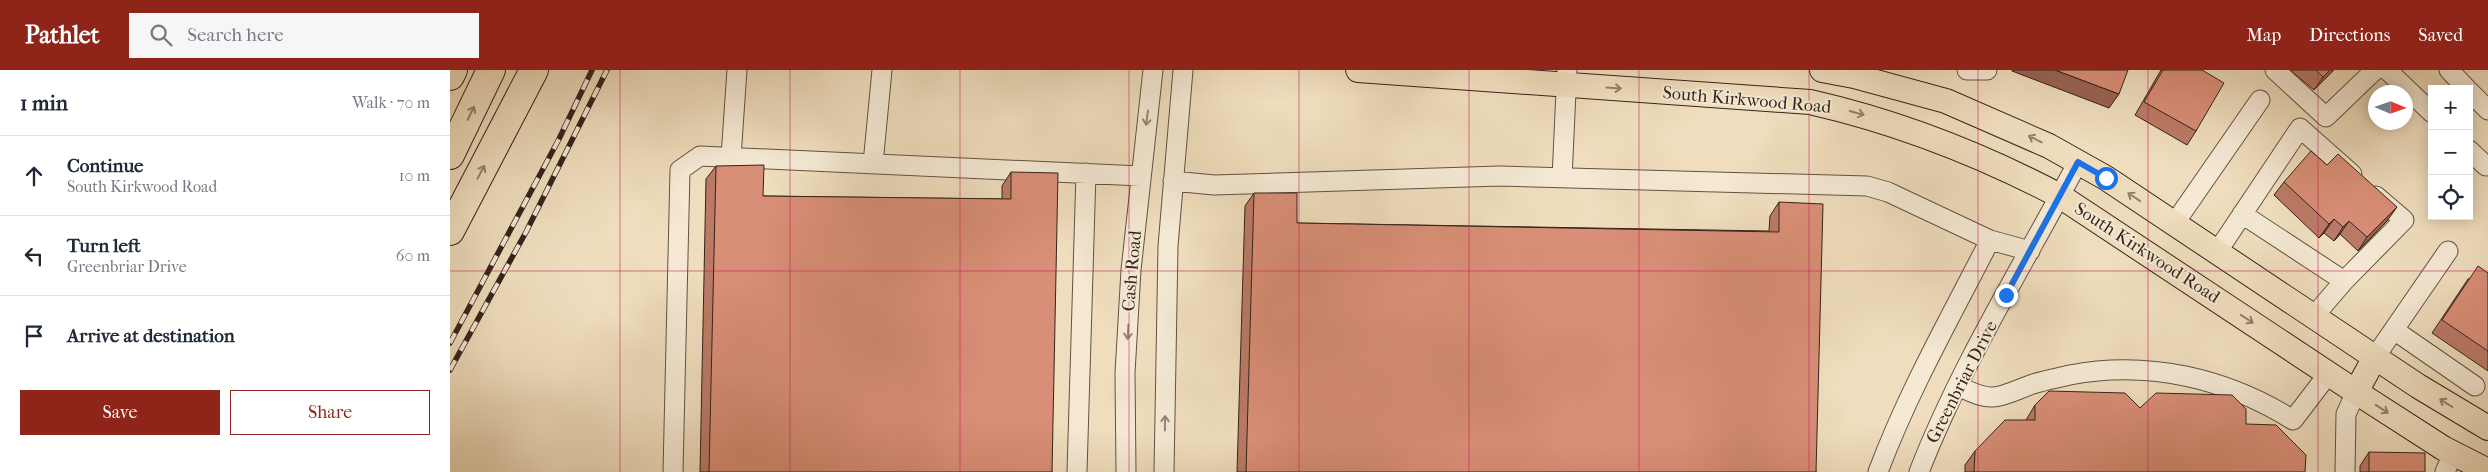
<!DOCTYPE html>
<meta charset="utf-8">
<style>
body{margin:0;font-family:"IM FELL French Canon",serif;background:#f6f6f7;color:#1f2937}
.controls{position:absolute;right:15px;top:15px;display:grid;overflow:hidden;border-radius:0px;box-shadow:0 2px 12px #0003}
.controls button{width:45px;height:45px;display:grid;place-items:center;padding:0;border:0;border-bottom:1px solid #e0e1e3;background:#fff;color:#1f2937;font:25px sans-serif}
.compass{position:absolute;left:1918px;top:15px;width:45px;height:45px;border-radius:50%;background:#fff;box-shadow:0 2px 12px #0003;rotate:92deg}
.stop{position:absolute;width:15px;height:15px;margin:-11px;border:4px solid #1a73e8;border-radius:50%;background:#fff}
.stop.end{background:#1a73e8;border-color:#fff;box-shadow:0 1px 5px #0008}
.list{margin:0;padding:0;list-style:none}
h2{display:flex;justify-content:space-between;align-items:center;height:65px;margin:0;padding:0 20px;font-size:21px}
h2 small{font-size:16px;font-weight:400;color:#747a83}
.list li{display:grid;grid-template-columns:32px 1fr auto;gap:15px;align-items:center;box-sizing:border-box;height:80px;padding:0 20px;border-top:1px solid #e0e1e3}
.list b{display:block;font-size:19px;white-space:nowrap}
.list p{margin:0;font-size:16px;white-space:nowrap;color:#747a83}
.list em{font-size:16px;font-style:normal;color:#747a83}
.actions{display:flex;gap:10px;padding:15px 20px}
.actions a{flex:1;padding:11px 0;border:1px solid #8f2418;border-radius:0px;text-align:center;font-size:18px;color:#8f2418}
.actions .main{background:#8f2418;color:#fff}
.icon{flex:none;width:28px;height:28px;fill:none;stroke:currentColor;stroke-width:2;stroke-linecap:round;stroke-linejoin:round}
.map{position:relative;flex:none;width:2038px;height:402px;overflow:hidden}
header{display:flex;align-items:center;gap:30px;box-sizing:border-box;height:70px;padding:0 25px;background:#8f2418;color:#fff}
header strong{font-size:24px}
nav{display:flex;gap:28px;margin-inline-start:auto;font-size:18px}
.search{width:350px;height:45px;background:#f6f6f7;display:flex;align-items:center;gap:12px;box-sizing:border-box;padding:0 18px;border-radius:0px;color:#747a83;font-size:19px}
main{display:flex}
aside{flex:1;background:#fff}
.map>svg:first-child{display:block}
.lines{fill:none;stroke-linecap:round;stroke-linejoin:round}
.minor-casing{stroke:#625243;stroke-width:21}
.major-casing{stroke:#33241a;stroke-width:26}
.highway-casing{stroke:#33241a;stroke-width:30}
.minor{stroke:#f5e9d4;stroke-width:19}
.major{stroke:#efddbd;stroke-width:24}
.highway{stroke:#efddbd;stroke-width:28}
.rail-casing{stroke:#33241a;stroke-width:5.5}
.rail{stroke:#f5e9d4;stroke-width:4;stroke-dasharray:11;stroke-linecap:butt}
.wall{fill:#bb7a66;stroke:#33241a}
.shaded-wall{fill:#986353;stroke:#33241a}
.building{fill:#d98e77;stroke:#33241a}
.oneway{stroke:#91806c}
.oneway2{stroke:#948677}
.route{stroke:#1a73e8;stroke-width:6}
.grid{fill:none;stroke:#c2185b;stroke-width:1;stroke-opacity:0.55}
.labels{text-anchor:middle;dominant-baseline:central;stroke-width:4;stroke-linejoin:round;paint-order:stroke}
.street-label{font-size:18px;fill:#33241a;stroke:#f5e9d4}
</style>
<header>
<strong>Pathlet</strong>
<div class="search"><svg class="icon" aria-label="search" viewBox="0 0 24 24"><circle cx="10" cy="10" r="6"/><path d="M15 15l6 6"/></svg>Search here</div>
<nav><a>Map</a><a>Directions</a><a>Saved</a></nav>
</header>
<main>
<aside>
<h2>1 min<small>Walk · 70 m</small></h2>
<ul class="list">
<li><svg class="icon" aria-label="ahead" viewBox="0 0 24 24"><path d="M12 20V5M6 11l6-6 6 6"/></svg><div><b>Continue</b><p>South Kirkwood Road</p></div><em>10 m</em></li>
<li><svg class="icon" aria-label="left" viewBox="0 0 24 24"><path d="M17 20v-9H6M10 6l-5 5 5 5"/></svg><div><b>Turn left</b><p>Greenbriar Drive</p></div><em>60 m</em></li>
<li><svg class="icon" aria-label="arrive" viewBox="0 0 24 24"><path d="M6 21V4h12l-3 4 3 4H6"/></svg><div><b>Arrive at destination</b></div></li>
</ul>
<div class="actions"><a class="main">Save</a><a>Share</a></div>
</aside>
<div class="map">
<svg width="2038" height="402" viewBox="0 0 2038 402">
<rect width="100%" height="100%" fill="#efddbd"/>
<filter id="stains"><feTurbulence type="fractalNoise" baseFrequency=".004" numOctaves="4"/><feColorMatrix values="0 0 0 0 .2 0 0 0 0 .09 0 0 0 0 .02 0 0 0 .5 -.17"/></filter>
<radialGradient id="worn" r=".72"><stop offset=".6" stop-color="#630" stop-opacity="0"/><stop offset="1" stop-color="#630" stop-opacity=".3"/></radialGradient>
<g class="lines">
<!-- minor casing -->
<g class="minor-casing">
<path id="minor" d="M1517 0H1537
M1825 0 1876 47 1925 0
M1937 0 1982 43
M1999 0 2017 19
M2019 21 2038 40
M2019 80 2036 96
M281 87 287 0
M423 94 432 0
M1112 108 1117 0
M723 111 764 115 1050 106 1417 116 1438 122 1540 170 1580 181
M1792 144 1894 211
M1724 154 1810 30
M1767 182 1850 58 1902 104
M1864 246 1894 211 1954 150 1926 126
M1944 260 2025 316
M1925 287 1998 181
M1507 316C1518 320 1531 328 1543 327 1557 326 1570 318 1583 314 1595 310 1608 308 1620 305 1698 290 1776 308 1843 350L1879 303
M223 402 230 100 250 86 691 106
M627 402 636 103
M676 402 675 303 681 200 703 0
M714 402 718 176 733 0
M1428 402C1458 322 1501 246 1540 170
M1469 402C1511 294 1574 194 1628 92
M1895 402 1896 344 1906 322
M1995 402 2003 383"/>
</g>
<!-- major casing -->
<g class="major-casing">
<path id="major" d="M908 0 1360 32C1448 52 1530 84 1610 126L1906 322 1993 378 2038 401
M1372 0 1404 6 1496 31 1599 76 1656 108 1968 316 2038 358
M1906 322 1925 287"/>
</g>
<!-- highway casing -->
<g class="highway-casing">
<path id="highway" d="M0 6 3 0
M0 85 41 0
M0 161 84 0"/>
</g>
<!-- minor -->
<use href="#minor" class="minor"/>
<!-- major -->
<use href="#major" class="major"/>
<!-- highway -->
<use href="#highway" class="highway"/>
<!-- rail casing -->
<g class="rail-casing">
<path id="rail" d="M0 273 109 69 142 0
M0 300 76 162 157 0"/>
</g>
<!-- rail -->
<use href="#rail" class="rail"/>
</g>
<!-- wall -->
<path class="wall" d="M1711 0H1752L1746 61 1737 75 1685 45Z
M1840 0H1884L1864 20Z
M266 96 313 126 552 129V116L561 102 602 402H250L256 109Z
M1834 112 1937 151 1908 181 1890 164 1884 171 1874 163 1869 168 1824 125Z
M804 123 847 153 1319 161 1320 146 1329 132 1366 402H787L795 136Z
M2038 203V301L1982 263 2018 209Z
M1585 335 1690 338 1796 354 1855 402H1515V395L1525 381 1576 350Z
M1919 382 1975 402H1910V396Z"/>
<!-- shaded-wall -->
<path class="shaded-wall" d="M1562 0H1605L1669 24 1659 38 1562 1Z
M1880 0H1884L1864 20 1873 7Z
M1947 137 1937 151 1908 181 1917 167Z
M1884 149 1874 163 1869 168 1879 154Z
M1899 151 1890 164 1884 171 1893 157Z"/>
<!-- building -->
<path class="building" d="M1605 0H1678L1669 24Z
M1713 0H1752L1774 13 1746 61 1694 32Z
M1866 0H1880L1873 7Z
M1861 81 1877 95 1888 84 1947 137 1917 167 1899 151 1893 157 1884 149 1879 154 1834 112Z
M314 95 313 126 561 129V102L608 103 602 402H259L266 96Z
M804 123H847V153L1329 162V132L1373 134 1366 402H796Z
M2028 196 2038 203V281L1992 250Z
M1599 321 1675 323 1690 338 1706 323 1782 325 1796 339V354L1826 355 1856 385 1855 402H1524L1525 381 1555 350H1585V335Z
M1919 382 1975 383V402H1919Z"/>
<!-- one-way arrows -->
<defs><path id="oneway-shaft" d="M-6 0H5M1.5-3L5.5 0L1.5 3" fill="none" stroke-width="1.6" stroke-linecap="round" stroke-linejoin="round" transform="scale(1.25)"/></defs>
<g class="oneway">
<use href="#oneway-shaft" transform="translate(1164 18) rotate(4)"/>
<use href="#oneway-shaft" transform="translate(21 43) rotate(-64)"/>
<use href="#oneway-shaft" transform="translate(1407 43) rotate(16)"/>
<use href="#oneway-shaft" transform="translate(1585 69) rotate(-153)"/>
<use href="#oneway-shaft" transform="translate(31 102) rotate(-62)"/>
<use href="#oneway-shaft" transform="translate(1684 127) rotate(-146)"/>
<use href="#oneway-shaft" transform="translate(1797 249) rotate(33)"/>
<use href="#oneway-shaft" transform="translate(1996 333) rotate(-148)"/>
<use href="#oneway-shaft" transform="translate(1932 339) rotate(33)"/>
</g>
<g class="oneway2">
<use href="#oneway-shaft" transform="translate(697 48) rotate(97)"/>
<use href="#oneway-shaft" transform="translate(678 262) rotate(93)"/>
<use href="#oneway-shaft" transform="translate(715 353) rotate(-89)"/>
</g>
<g class="lines">
<!-- route -->
<path class="route" d="M1556 225 1628 92 1656 108"/>
</g>
<!-- grid -->
<path class="grid" d="M170 0V402M340 0V402M510 0V402M679 0V402M849 0V402M1019 0V402M1189 0V402M1359 0V402M1528 0V402M1698 0V402M1868 0V402M0 201H2038"/>
<g class="labels">
<!-- street labels -->
<g class="street-label">
<text transform="translate(1297 30) rotate(5)">South Kirkwood Road</text>
<text transform="translate(1697 183) rotate(33)">South Kirkwood Road</text>
<text transform="translate(682 201) rotate(-85)">Cash Road</text>
<text transform="translate(1512 312) rotate(-63)">Greenbriar Drive</text>
</g>
</g>
<rect width="100%" height="100%" filter="url(#stains)"/>
<rect width="100%" height="100%" fill="url(#worn)"/>
</svg>
<div class="controls">
<button>+</button>
<button>−</button>
<button><svg class="icon" aria-label="locate" viewBox="0 0 24 24"><circle cx="12" cy="12" r="6"/><path d="M12 2v4M12 18v4M2 12h4M18 12h4"/></svg></button>
</div>
<svg class="compass" viewBox="-18 -18 36 36"><path d="M0-13l5 13h-10z" fill="#e53935"/><path d="M0 13l5-13h-10z" fill="#747a83"/></svg>
<div class="stop" style="left:1656px;top:108px"></div>
<div class="stop end" style="left:1556px;top:225px"></div>
</div>
</main>
